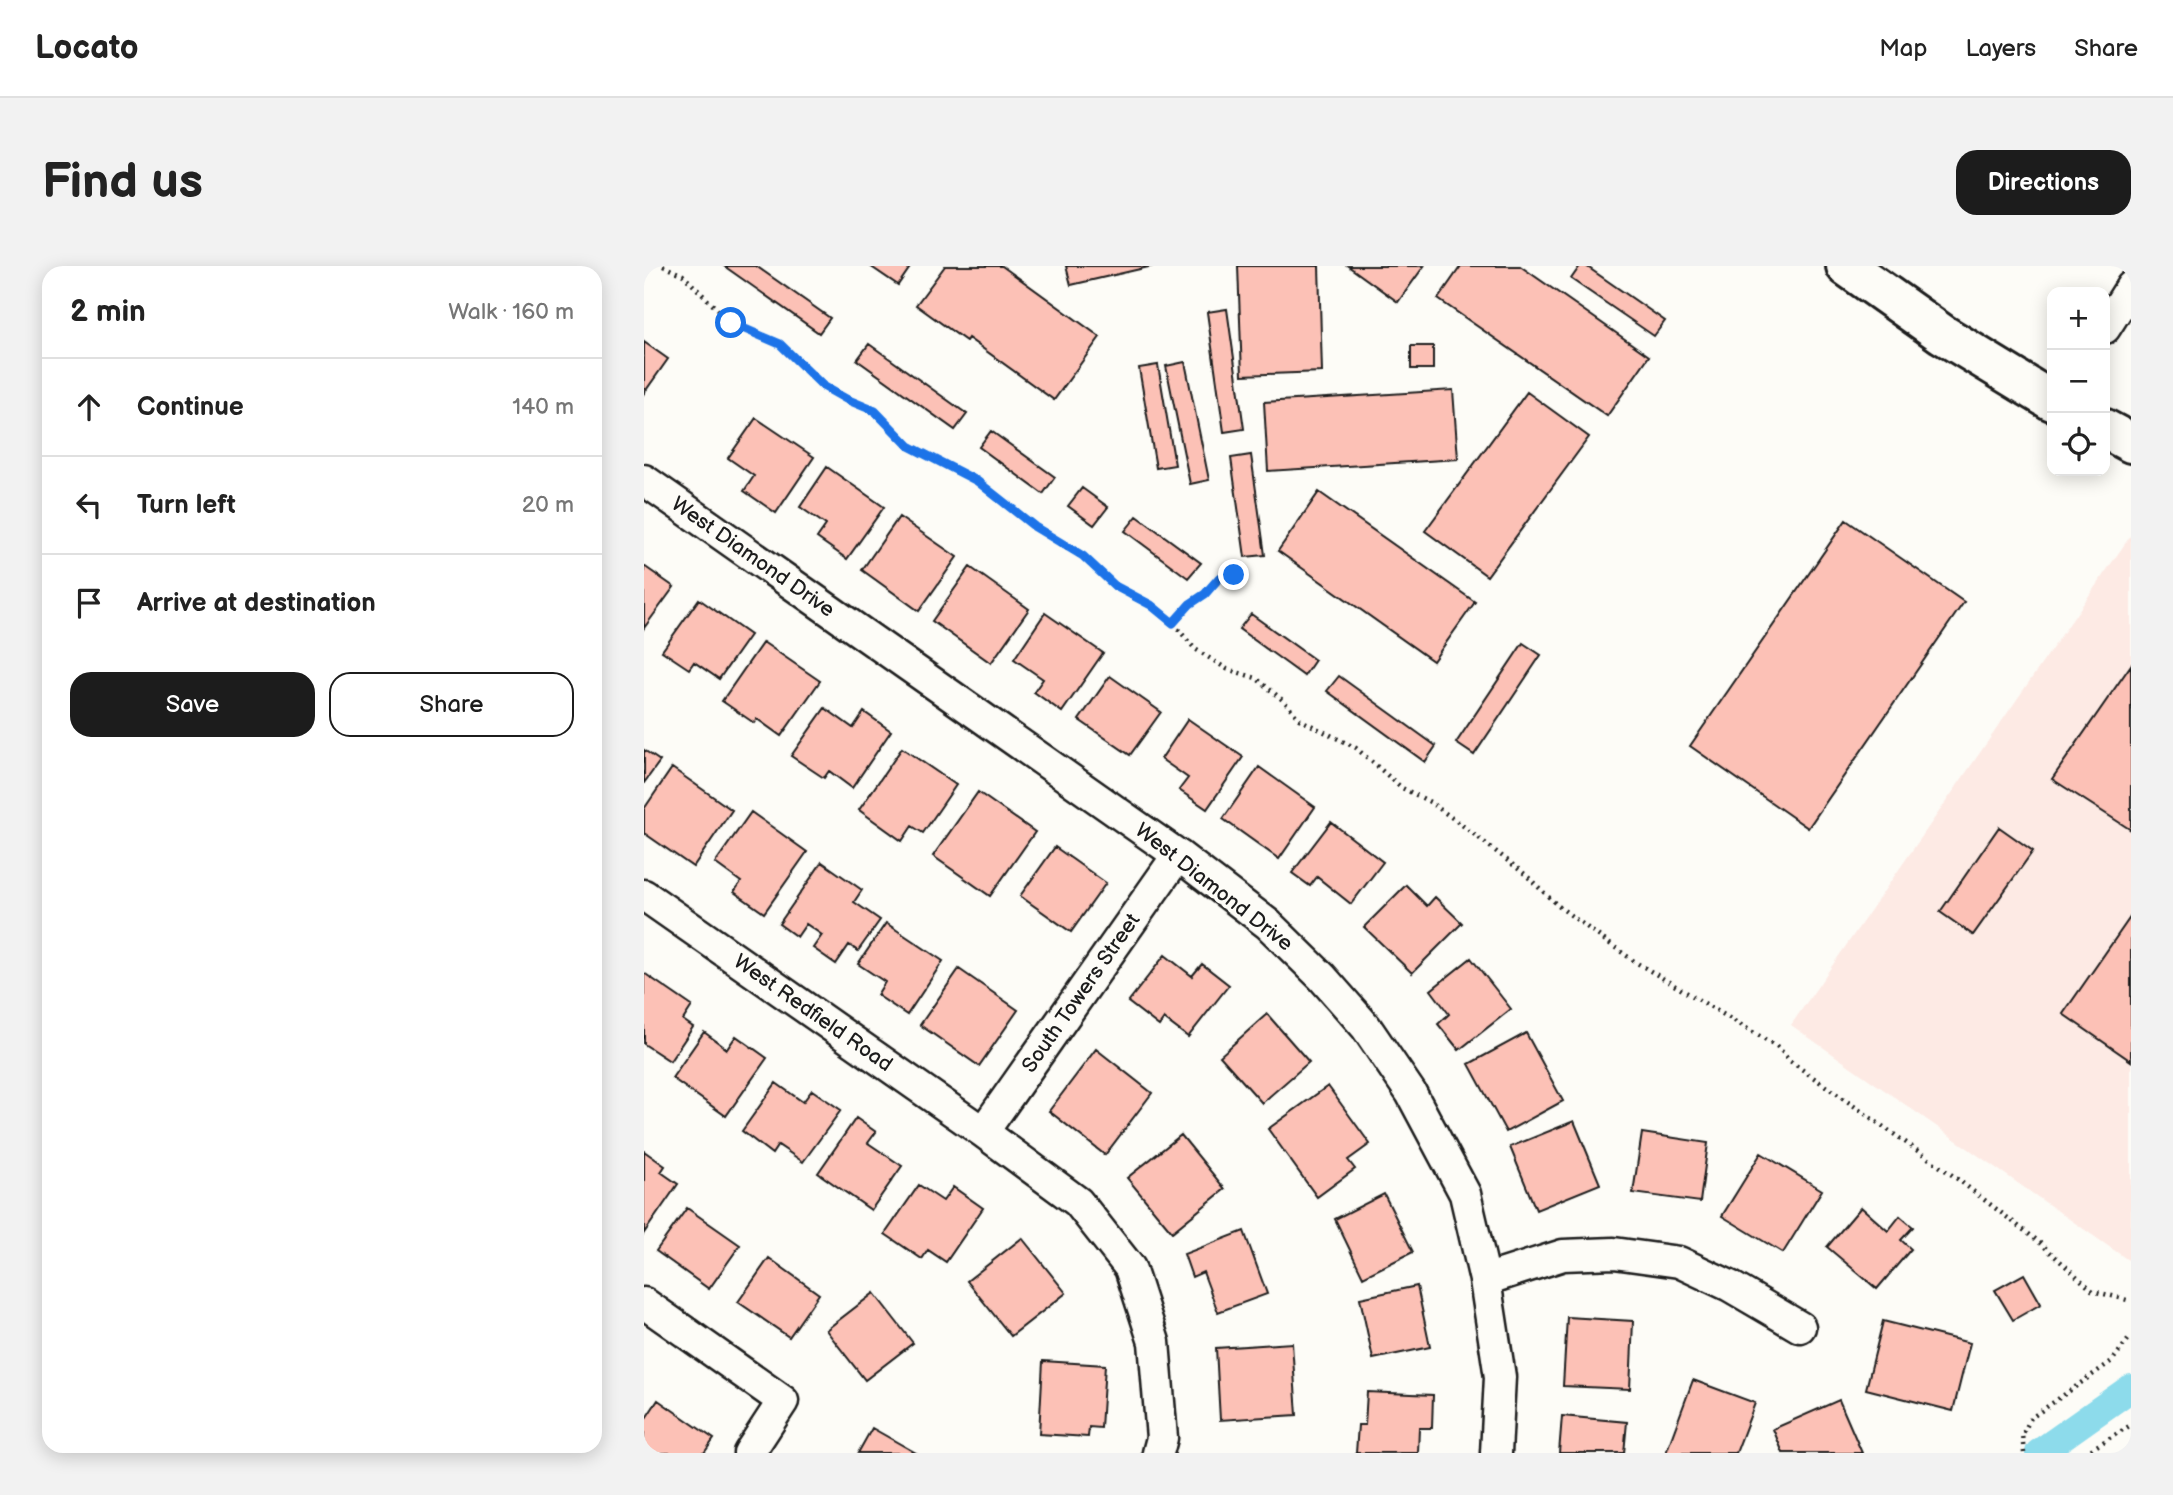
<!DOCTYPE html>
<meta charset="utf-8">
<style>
body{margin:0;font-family:"Balsamiq Sans",sans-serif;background:#f2f2f2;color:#222}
.controls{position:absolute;right:21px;top:21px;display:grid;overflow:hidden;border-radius:14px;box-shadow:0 4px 18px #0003}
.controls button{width:63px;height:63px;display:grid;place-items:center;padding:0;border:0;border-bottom:2px solid #e0e0e0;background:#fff;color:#222;font:35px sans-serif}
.stop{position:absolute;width:21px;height:21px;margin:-16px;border:5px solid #1a73e8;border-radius:50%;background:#fff}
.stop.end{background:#1a73e8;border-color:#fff;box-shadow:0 2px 7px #0008}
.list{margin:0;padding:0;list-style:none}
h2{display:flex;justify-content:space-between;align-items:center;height:91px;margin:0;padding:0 28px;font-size:30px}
h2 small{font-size:23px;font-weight:400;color:#767676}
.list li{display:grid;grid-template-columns:46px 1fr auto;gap:21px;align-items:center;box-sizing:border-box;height:98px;padding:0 28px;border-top:2px solid #e0e0e0}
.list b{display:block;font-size:26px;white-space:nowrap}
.list em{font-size:23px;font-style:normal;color:#767676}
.actions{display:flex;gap:14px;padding:21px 28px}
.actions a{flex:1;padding:16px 0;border:2px solid #1c1c1c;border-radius:21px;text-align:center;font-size:24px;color:#1c1c1c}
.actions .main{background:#1c1c1c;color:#fff}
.icon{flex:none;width:38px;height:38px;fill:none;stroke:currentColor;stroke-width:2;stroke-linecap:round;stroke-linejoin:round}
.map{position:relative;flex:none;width:1487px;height:1187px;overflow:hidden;border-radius:21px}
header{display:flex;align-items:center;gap:42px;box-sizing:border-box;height:98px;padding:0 35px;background:#fff;border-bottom:2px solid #e0e0e0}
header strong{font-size:33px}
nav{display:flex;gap:38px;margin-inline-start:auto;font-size:24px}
.intro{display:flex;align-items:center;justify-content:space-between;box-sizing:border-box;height:168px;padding:0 42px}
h1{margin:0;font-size:49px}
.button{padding:18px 32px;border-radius:21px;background:#1c1c1c;color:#fff;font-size:24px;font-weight:700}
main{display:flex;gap:42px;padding:0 42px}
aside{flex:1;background:#fff;border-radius:21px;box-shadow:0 4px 18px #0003}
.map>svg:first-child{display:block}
.built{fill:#fdeae4}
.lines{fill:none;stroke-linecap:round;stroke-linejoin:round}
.canal{stroke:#8ddbeb;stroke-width:28}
.building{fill:#fcc1b6;stroke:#1c1c1c;stroke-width:2}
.street-casing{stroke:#1c1c1c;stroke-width:35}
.secondary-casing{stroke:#1c1c1c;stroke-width:44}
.path{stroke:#1c1c1c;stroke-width:4.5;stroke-dasharray:2 5;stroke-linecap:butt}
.street{stroke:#fdfcf7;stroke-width:30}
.secondary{stroke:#fdfcf7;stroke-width:38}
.route{stroke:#1a73e8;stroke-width:9}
.labels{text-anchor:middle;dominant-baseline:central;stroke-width:7;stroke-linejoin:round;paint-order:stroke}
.street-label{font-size:21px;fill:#1c1c1c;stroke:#fdfcf7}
</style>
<header>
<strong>Locato</strong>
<nav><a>Map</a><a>Layers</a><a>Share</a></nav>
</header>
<div class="intro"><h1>Find us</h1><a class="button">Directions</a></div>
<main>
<aside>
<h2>2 min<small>Walk · 160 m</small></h2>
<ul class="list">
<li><svg class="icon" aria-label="ahead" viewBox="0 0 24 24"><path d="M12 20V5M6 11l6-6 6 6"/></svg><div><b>Continue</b></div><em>140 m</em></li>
<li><svg class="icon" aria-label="left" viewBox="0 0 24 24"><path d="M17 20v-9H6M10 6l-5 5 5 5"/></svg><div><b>Turn left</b></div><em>20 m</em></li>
<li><svg class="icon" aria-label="arrive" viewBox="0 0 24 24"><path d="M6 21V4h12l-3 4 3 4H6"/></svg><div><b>Arrive at destination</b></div></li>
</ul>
<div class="actions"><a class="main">Save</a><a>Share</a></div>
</aside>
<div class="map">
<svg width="1487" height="1187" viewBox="0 0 1487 1187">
<rect width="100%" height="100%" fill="#fdfcf7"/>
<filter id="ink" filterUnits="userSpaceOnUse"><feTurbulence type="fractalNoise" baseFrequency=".0143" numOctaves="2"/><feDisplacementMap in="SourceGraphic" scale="14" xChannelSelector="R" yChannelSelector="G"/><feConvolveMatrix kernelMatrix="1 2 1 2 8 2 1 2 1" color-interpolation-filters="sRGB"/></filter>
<g filter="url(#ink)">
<!-- built -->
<path class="built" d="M1487 269V996L1147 759Z"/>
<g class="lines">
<!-- canal -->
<path class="canal" d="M1395 1187 1487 1122"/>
</g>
<!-- building -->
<path class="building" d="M80 0H112L186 52 175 67Z
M226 0H267L254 19Z
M301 0H358L456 71 410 134 324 72 322 75 272 39Z
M422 0H509L427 19Z
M594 0H675L678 106 598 109Z
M704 0H780L754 36Z
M817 0H876L1005 90 963 150 794 33Z
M936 0H942L1021 55 1010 70 927 13Z
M583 43 600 163 580 166 563 46Z
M0 76 24 93 0 127Z
M225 78 323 148 311 164 213 94Z
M767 80H789V103H767Z
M541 96 565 214 546 218 522 100Z
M514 99 531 199 512 202 495 102Z
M809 124 814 193 624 205 620 136Z
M883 126 945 171 843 310 781 265Z
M112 152 170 191 132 247 100 225 110 210 84 192Z
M347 165 411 211 399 228 335 181Z
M607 189 621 289 601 291 587 192Z
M183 201 240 241 203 293 173 272 182 259 156 241Z
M438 222 464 241 450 259 424 240Z
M675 226 831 336 789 395 634 285Z
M493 250 557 297 544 312 481 265Z
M255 251 313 291 275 345 218 304Z
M1202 254 1320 336 1164 562 1046 480Z
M0 300 30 321 0 362Z
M326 301 385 343 347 397 288 355Z
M55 333 106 369 75 413 50 396 45 403 18 385Z
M401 347 459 387 418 446 390 426 399 413 370 393Z
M607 348 671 394 660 410 595 363Z
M119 376 176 415 137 470 113 453 110 457 78 435Z
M879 377 897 389 830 489 812 477Z
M1487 399V564L1408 513Z
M466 410 517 446 486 489 435 454Z
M695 410 792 480 781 496 683 425Z
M181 442 209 462 220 446 247 465 208 522 185 505 180 512 147 490Z
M544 453 599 491 563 543 535 524 544 512 517 493Z
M258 482 312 519 279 567 268 560 258 575 215 544Z
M0 484 16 495 0 517Z
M615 501 671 541 635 593 579 553Z
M28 502 88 544 49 601 0 567V543Z
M334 526 391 566 346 630 289 590Z
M107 546 163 586 120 647 90 626 97 616 71 597Z
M687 556 739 596 707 638 673 611 666 620 648 607Z
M1355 561 1389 585 1329 669 1296 646Z
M411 581 462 617 427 666 376 630Z
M178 596 218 624 210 636 236 654 214 685 205 679 192 698 169 682 178 669 162 658 153 671 135 658Z
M762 619 783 640 791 631 818 657 768 707 720 661Z
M1487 650V795L1419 748Z
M242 657 299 695 263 749 233 729 241 716 214 698Z
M521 689 548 710 558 698 585 719 544 771 520 753 515 760 484 736Z
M827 692 867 743 815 784 794 758 805 748 787 724Z
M315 703 374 744 335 800 276 759Z
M0 707 48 740 39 754 49 761 26 795 0 778Z
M623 748 665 796 618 837 576 790Z
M60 766 83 783 92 770 123 792 82 850 28 812Z
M882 767 919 835 862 866 825 798Z
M452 783 508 827 461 889 405 845Z
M132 817 159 836 168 824 197 844 159 896 134 879 128 888 98 865Z
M684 820 726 878 704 894 711 903 673 931 624 863Z
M212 852 232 866 224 877 258 900 227 944 174 907Z
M930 855 956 918 892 944 866 881Z
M998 867 1064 877 1056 936 989 927Z
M537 869 581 923 528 966 483 912Z
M0 885 21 900 17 906 34 918 0 967Z
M1117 887 1178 924 1139 987 1078 950Z
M275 919 299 935 309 921 339 942 302 996 284 984 278 993 241 968Z
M740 928 769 986 719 1011 691 953Z
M1217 941 1244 965 1256 950 1269 961 1257 974 1267 983 1233 1023 1183 981Z
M43 942 96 979 65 1023 12 985Z
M600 965 623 1028 574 1046 559 1006 548 1011 540 988Z
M378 972 422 1027 367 1070 323 1015Z
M125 992 175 1028 145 1071 94 1036Z
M1380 1008 1397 1038 1369 1054 1351 1024Z
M773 1020 786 1081 729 1093 716 1032Z
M230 1027 269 1077 221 1114 182 1064Z
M923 1051 989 1055 986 1123 919 1120Z
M1239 1055 1326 1077 1309 1145 1222 1123Z
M648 1077 653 1149 576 1154 572 1082Z
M399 1095 461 1099 457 1162 445 1161 444 1171 395 1168Z
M1049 1114 1111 1137 1092 1187H1022Z
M723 1126 789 1129 788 1162H775L774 1187H712L714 1159H721Z
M14 1134 70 1173 60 1187H0V1155Z
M1195 1134 1218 1187H1139L1129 1163Z
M918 1150 983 1156 980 1187H915Z
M228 1162 272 1187H214Z"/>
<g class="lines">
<!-- street casing -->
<g class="street-casing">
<path id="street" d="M1461 62 1487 21
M0 214 534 589 624 658 678 711 722 761 767 827 821 928 841 1014 856 1111 852 1187
M0 629 339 866 434 936 486 1002 510 1076 518 1172 514 1187
M339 866 534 589
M841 1014 919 989 970 987 1035 996 1086 1020 1156 1061
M0 1037 139 1135 105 1187"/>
</g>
<!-- secondary casing -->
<g class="secondary-casing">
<path id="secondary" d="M1202 0 1298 68 1408 135
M1461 163 1487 177"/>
</g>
<!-- path -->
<path class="path" d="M19 0 39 9 87 57 136 78 179 120 202 133 231 145 265 180 333 215 391 261 439 291 471 320 507 339 529 357 551 383 583 403 612 412 641 436 655 453 712 482 758 522 786 536 822 562 882 609 913 639 956 671 993 697 1134 781 1146 795 1308 909 1394 975 1449 1025 1487 1035
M529 357 546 338 561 328 575 312 590 309
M1380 1187 1378 1169 1387 1152 1468 1095 1487 1070
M1441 1187 1487 1159"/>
<!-- street -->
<use href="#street" class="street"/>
<!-- secondary -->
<use href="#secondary" class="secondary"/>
</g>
</g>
<g class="lines" filter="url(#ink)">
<!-- route -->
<path class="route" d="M87 57 136 78 179 120 202 133 231 145 265 180 333 215 391 261 439 290 471 320 507 339 529 357 546 338 561 328 575 312 590 309"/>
</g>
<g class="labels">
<!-- street labels -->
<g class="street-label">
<text transform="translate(109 291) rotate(35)">West Diamond Drive</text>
<text transform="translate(570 621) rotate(38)">West Diamond Drive</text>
<text transform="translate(437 727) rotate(-55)">South Towers Street</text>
<text transform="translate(169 747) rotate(35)">West Redfield Road</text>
</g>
</g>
</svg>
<div class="controls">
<button>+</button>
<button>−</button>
<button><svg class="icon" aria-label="locate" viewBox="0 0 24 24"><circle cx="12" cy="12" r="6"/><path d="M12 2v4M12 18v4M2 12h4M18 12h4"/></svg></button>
</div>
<div class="stop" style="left:87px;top:57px"></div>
<div class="stop end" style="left:590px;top:309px"></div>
</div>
</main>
